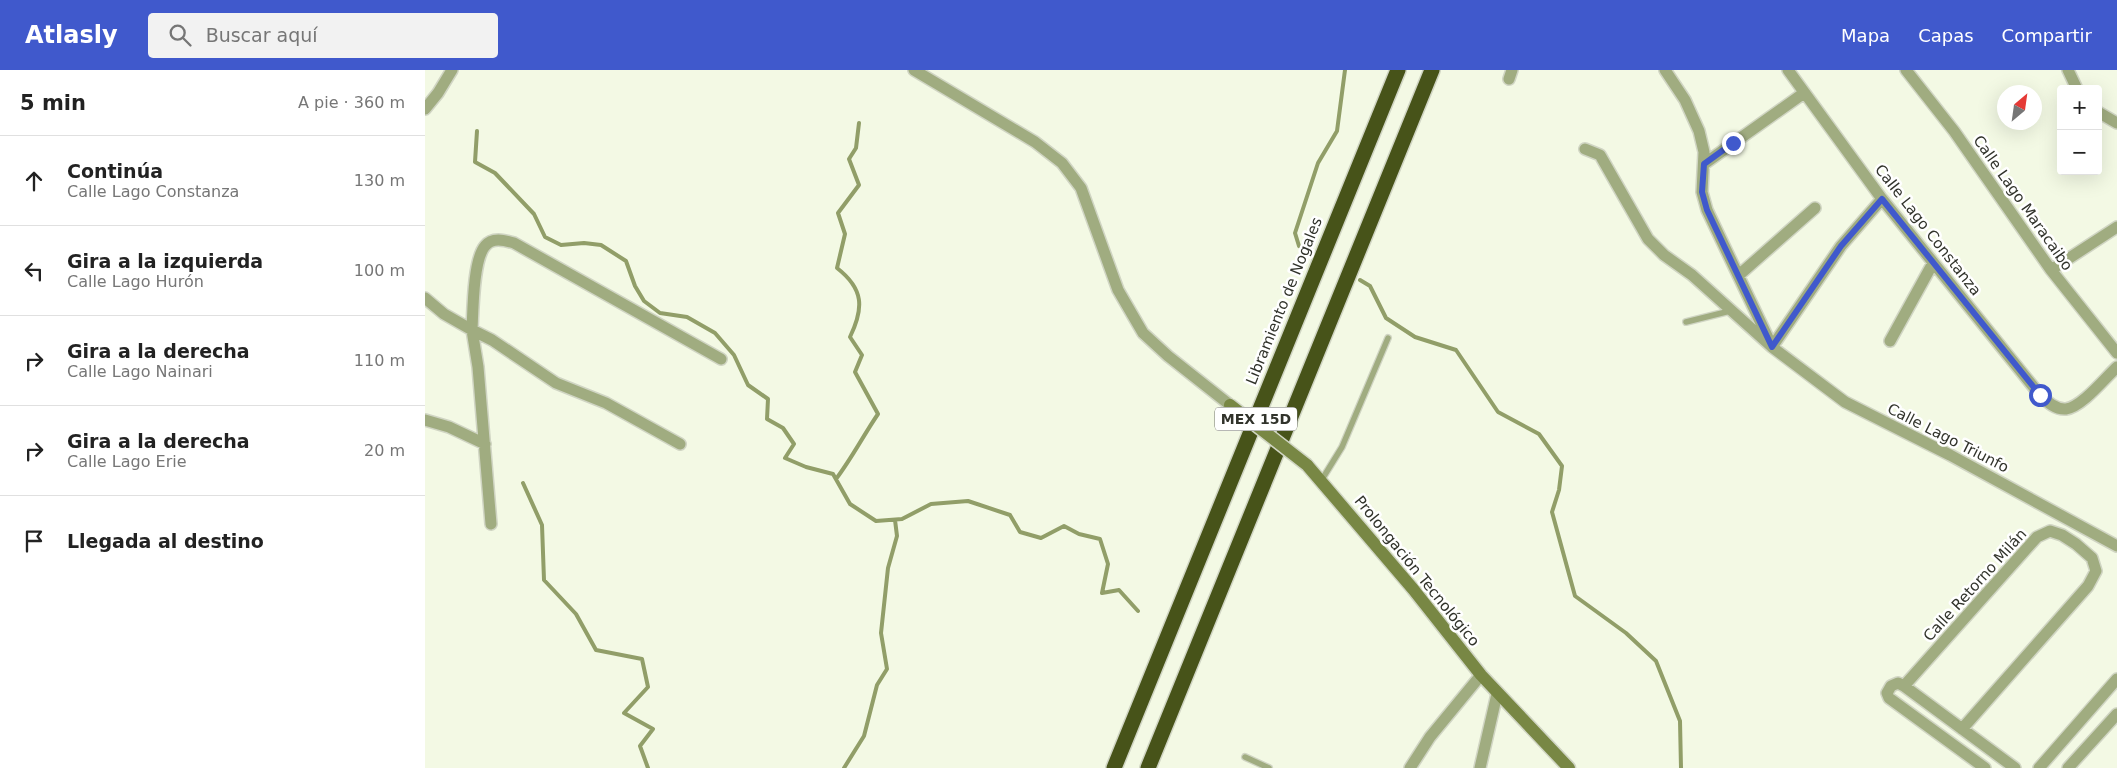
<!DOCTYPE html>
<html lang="es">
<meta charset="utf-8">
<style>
body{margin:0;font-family:"DejaVu Sans",sans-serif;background:#f2f2f2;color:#222}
.controls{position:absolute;right:15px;top:15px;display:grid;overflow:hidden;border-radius:5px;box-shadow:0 5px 20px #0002}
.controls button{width:45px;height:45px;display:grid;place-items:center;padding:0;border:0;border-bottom:1px solid #e0e0e0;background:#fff;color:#222;font:25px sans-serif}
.compass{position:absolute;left:1572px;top:15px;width:45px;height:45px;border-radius:50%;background:#fff;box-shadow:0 5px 20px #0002;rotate:29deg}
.stop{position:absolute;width:15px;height:15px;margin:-11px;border:4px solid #4059cc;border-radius:50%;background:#fff}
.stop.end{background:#4059cc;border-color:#fff;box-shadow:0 1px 5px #0008}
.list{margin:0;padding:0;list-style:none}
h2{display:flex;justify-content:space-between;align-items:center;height:65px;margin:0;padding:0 20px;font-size:21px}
h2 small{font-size:16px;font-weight:400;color:#767676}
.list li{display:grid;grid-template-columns:32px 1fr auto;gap:15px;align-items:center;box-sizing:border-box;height:90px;padding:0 20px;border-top:1px solid #e0e0e0}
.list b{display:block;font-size:19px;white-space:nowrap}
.list p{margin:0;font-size:16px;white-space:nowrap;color:#767676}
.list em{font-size:16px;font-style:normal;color:#767676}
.icon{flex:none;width:28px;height:28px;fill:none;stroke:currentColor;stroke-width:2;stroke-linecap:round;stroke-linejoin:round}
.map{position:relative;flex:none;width:1692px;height:698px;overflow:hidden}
header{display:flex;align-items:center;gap:30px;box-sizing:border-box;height:70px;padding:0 25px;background:#4059cc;color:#fff}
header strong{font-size:24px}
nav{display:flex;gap:28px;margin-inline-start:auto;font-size:18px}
.search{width:350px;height:45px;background:#f2f2f2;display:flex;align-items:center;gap:12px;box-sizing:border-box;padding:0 18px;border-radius:5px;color:#767676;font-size:19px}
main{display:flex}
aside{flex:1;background:#fff}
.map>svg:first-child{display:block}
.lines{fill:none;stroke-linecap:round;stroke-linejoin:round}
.stream{stroke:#919e68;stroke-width:4}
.lane-casing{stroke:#d0d5c3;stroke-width:8}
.street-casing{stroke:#d0d5c3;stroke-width:14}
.secondary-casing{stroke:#d0d5c3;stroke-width:15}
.highway-casing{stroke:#d0d5c3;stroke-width:18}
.lane{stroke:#a0ac80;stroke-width:5.5}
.street{stroke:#a0ac80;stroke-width:11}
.secondary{stroke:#788744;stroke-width:12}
.highway{stroke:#475319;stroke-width:15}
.secondary-bridge-casing{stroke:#d0d5c3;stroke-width:15;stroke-linecap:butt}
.secondary-bridge{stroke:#788744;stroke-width:12}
.route{stroke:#4059cc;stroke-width:6}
.labels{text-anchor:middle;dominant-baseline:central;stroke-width:5;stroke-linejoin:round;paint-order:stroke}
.shield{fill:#fff;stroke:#6f706b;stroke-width:1}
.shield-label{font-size:14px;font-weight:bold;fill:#31332b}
.street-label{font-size:15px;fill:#31332b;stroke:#fff}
</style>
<header>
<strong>Atlasly</strong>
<div class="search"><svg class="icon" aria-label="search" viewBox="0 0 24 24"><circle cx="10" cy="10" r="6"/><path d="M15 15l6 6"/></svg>Buscar aquí</div>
<nav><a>Mapa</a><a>Capas</a><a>Compartir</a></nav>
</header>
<main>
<aside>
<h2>5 min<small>A pie · 360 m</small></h2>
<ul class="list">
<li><svg class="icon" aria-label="ahead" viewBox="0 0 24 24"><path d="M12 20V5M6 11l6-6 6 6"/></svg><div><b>Continúa</b><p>Calle Lago Constanza</p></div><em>130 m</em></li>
<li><svg class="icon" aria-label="left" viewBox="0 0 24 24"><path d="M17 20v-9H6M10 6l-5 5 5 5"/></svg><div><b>Gira a la izquierda</b><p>Calle Lago Hurón</p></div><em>100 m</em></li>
<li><svg class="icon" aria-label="right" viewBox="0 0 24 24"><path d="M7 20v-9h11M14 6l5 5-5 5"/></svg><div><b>Gira a la derecha</b><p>Calle Lago Nainari</p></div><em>110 m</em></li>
<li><svg class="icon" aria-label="right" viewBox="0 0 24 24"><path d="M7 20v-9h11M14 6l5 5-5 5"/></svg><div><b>Gira a la derecha</b><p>Calle Lago Erie</p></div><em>20 m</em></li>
<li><svg class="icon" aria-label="arrive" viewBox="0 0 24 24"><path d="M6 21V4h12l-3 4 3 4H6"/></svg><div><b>Llegada al destino</b></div></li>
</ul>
</aside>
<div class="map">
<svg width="1692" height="698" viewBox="0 0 1692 698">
<rect width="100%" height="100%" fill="#f3f9e4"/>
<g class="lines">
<!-- stream -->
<path class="stream" d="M52 61 50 92 70 103 109 144 120 167 136 175 159 173 176 175 201 191 210 216 219 231 235 243 262 247 290 263 309 285 323 315 343 329 342 349 358 358 369 374 360 388 381 397 408 404 425 434 451 451 477 449 506 434 543 431 585 445 595 462 616 468 639 456 654 464 675 469 683 494 677 523 694 520 713 541
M884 182 874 176 870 163 893 93 912 61 920 0
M935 210 945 216 961 248 990 267 1031 280 1073 342 1114 364 1137 396 1134 420 1127 442 1150 526 1201 563 1231 591 1255 651 1256 698
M411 409C427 388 438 366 453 344L430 302 437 285 425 267C439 238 439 219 412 198L420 164 413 143 434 115 424 89 431 78 434 53
M98 413 117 455 119 510 151 544 171 580 217 589 223 617 199 643 228 659 215 676 223 698
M419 698 439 666 452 615 462 599 456 563 463 498 472 466 470 450"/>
<!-- lane casing -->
<g class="lane-casing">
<path id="lane" d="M1261 252 1305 241
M896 411 917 377 963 268
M820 687 844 698"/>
</g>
<!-- street casing -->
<g class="street-casing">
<path id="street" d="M489 0 610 72 637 93 656 118 693 220 718 263 743 286 805 335
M1240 0 1260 30 1274 61 1279 82 1277 122 1282 140 1344 270
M1363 0 1457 129 1615 325C1622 332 1631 340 1641 339 1657 337 1680 308 1692 297
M1481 0 1529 61 1626 200 1692 283
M1643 0 1652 19
M1084 9 1087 0
M0 39 13 23 27 0
M1673 42 1692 53
M1160 79 1175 85 1223 169 1239 185 1267 205 1347 277 1420 332 1525 385 1692 476
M1279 94 1379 23
M1626 200 1692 157
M1314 205 1390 138
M0 228 19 244 47 260 53 297 66 454
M1465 271 1508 193
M1347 277 1416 176 1457 129
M0 350 24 357 60 374
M255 374 181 333 131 313 67 270 47 260C48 241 48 190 60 176 67 167 79 170 89 173L296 289
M1479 616 1612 467 1625 461 1637 465 1651 474 1667 488 1671 501 1663 516 1537 659
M985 698 1005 667 1056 605
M1055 698 1072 624
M1560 698 1464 628 1462 623 1466 616 1473 613 1479 616 1590 698
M1614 698 1692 609
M1643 698 1692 644"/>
</g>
<!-- secondary casing -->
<g class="secondary-casing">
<path id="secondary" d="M882 395 988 519 1056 605 1144 698"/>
</g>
<!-- highway casing -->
<g class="highway-casing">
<path id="highway" d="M689 698 973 0
M723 698 1007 0"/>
</g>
<!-- lane -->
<use href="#lane" class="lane"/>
<!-- street -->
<use href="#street" class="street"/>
<!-- secondary -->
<use href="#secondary" class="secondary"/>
<!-- highway -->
<use href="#highway" class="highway"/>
<!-- secondary-bridge casing -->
<g class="secondary-bridge-casing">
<path id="secondary-bridge" d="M805 335 882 395"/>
</g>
<!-- secondary-bridge -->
<use href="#secondary-bridge" class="secondary-bridge"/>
</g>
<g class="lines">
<!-- route -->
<path class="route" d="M1308 73 1279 94 1277 122 1282 140 1347 277 1416 176 1457 129 1615 325"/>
</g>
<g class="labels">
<!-- shield labels -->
<rect class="shield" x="790" y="337.5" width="82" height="23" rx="4"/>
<g class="shield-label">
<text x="831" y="349">MEX 15D</text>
</g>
<!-- street labels -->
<g class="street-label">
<text transform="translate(1598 133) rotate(55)">Calle Lago Maracaibo</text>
<text transform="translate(1503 160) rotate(52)">Calle Lago Constanza</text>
<text transform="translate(859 231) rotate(-68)">Libramiento de Nogales</text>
<text transform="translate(1523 368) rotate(27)">Calle Lago Triunfo</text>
<text transform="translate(992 501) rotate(51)">Prolongación Tecnológico</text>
<text transform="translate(1550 515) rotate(-48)">Calle Retorno Milán</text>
</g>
</g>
</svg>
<div class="controls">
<button>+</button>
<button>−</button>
</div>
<svg class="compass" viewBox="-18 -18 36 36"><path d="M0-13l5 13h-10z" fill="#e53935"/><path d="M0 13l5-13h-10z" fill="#767676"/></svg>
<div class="stop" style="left:1615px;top:325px"></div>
<div class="stop end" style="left:1308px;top:73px"></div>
</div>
</main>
